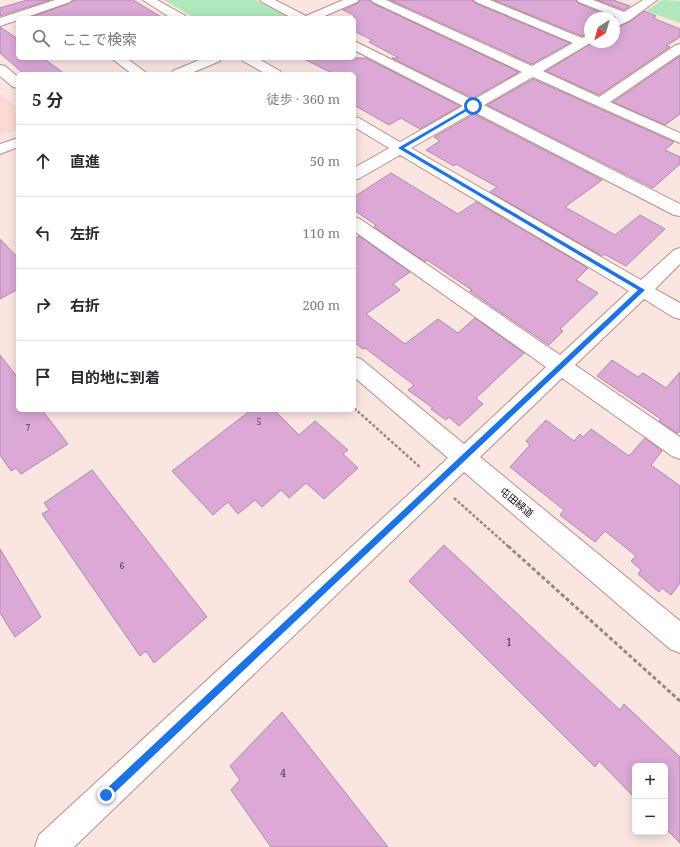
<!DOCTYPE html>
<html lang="ja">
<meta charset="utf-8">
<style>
body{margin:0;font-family:"Noto Serif","Noto Sans JP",serif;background:#f7f7f7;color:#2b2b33}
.controls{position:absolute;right:12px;bottom:12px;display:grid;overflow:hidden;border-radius:6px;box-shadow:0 2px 10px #0003}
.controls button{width:36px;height:36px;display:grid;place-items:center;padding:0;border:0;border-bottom:1px solid #e1e1e2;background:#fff;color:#2b2b33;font:20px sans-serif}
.compass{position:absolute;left:584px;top:12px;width:36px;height:36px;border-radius:50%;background:#fff;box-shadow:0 2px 10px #0003;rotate:217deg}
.stop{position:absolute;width:12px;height:12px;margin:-9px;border:3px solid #1a73e8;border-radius:50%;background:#fff}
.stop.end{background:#1a73e8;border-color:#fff;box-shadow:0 1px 4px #0008}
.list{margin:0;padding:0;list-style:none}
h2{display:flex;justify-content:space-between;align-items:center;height:52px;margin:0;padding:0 16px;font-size:17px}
h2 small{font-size:13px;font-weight:400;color:#7c7c81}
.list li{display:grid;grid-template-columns:26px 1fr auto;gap:12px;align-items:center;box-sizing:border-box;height:72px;padding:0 16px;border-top:1px solid #e1e1e2}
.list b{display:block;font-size:15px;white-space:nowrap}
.list em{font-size:13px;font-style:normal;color:#7c7c81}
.icon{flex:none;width:22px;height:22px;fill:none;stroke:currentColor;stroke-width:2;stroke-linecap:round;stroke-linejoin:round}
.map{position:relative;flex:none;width:680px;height:847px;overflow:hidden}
.search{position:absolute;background:#fff;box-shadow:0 2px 10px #0003;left:16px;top:16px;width:340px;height:44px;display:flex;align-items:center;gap:10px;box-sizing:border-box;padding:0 14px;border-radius:6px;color:#7c7c81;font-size:15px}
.panel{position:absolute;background:#fff;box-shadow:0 2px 10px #0003;left:16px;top:72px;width:340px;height:340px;border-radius:6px}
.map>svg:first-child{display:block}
.built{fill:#fdd9d3}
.green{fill:#b0e8bb}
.building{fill:#dca8d6;stroke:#ac8ba8}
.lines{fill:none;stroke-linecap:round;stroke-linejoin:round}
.street-casing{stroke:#bc8e85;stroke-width:2}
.path-far1{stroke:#988683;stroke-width:2.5;stroke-dasharray:3 2;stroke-linecap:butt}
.path{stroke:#988683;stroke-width:3;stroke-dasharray:4 2.5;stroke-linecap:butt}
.street{fill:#fff;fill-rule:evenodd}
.route{fill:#1a73e8}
.labels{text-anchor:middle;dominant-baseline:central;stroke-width:3;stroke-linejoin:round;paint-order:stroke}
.number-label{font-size:8px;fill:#482f39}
.street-label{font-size:10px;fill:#160705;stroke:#fff}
.near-number-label{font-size:10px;fill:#482f39}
</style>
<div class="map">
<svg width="680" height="847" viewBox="0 0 680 847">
<rect width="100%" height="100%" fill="#fae5e1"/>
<!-- built -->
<path class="built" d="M0 93 18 109V129L0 136Z"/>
<!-- green -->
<path class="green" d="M164 0H255L286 16V18H195Z
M662 0 680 1V23L646 11Z"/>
<!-- building -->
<path class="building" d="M27 0H50L0 16V8Z
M74 0H133L163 18H29L70 3Z
M360 0H370L372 3 519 72 473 98 392 58H399L369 42 372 40 354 31V15L343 10 358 3Z
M390 0H472L475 3 570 43 532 64Z
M494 0H576L578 3 613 18H590V33L582 36Z
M597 0H613L630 6 624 10Z
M644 11 656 16 653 18 680 29V37L666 46 670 47 599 95 546 71 593 42H614V29L631 21Z
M0 27 18 39V58H43L65 74H24L0 53Z
M680 56V114L665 125 613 102Z
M302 58H366L460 106 420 129 401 118 389 125 354 105V74H334Z
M533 79 674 142 665 150 680 157V164L653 188 487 105Z
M474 114 602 180 565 207 615 235 640 215 665 229 626 266 604 254 602 256 490 192 497 187 456 164 454 166 426 150 440 141 434 137Z
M391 173 458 214 476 202 588 268 576 280 598 293 560 329 563 331 549 345 490 305 470 291 472 290 427 260 425 262 374 227 376 225 354 210V197Z
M359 236 410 272 393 284 400 290 366 314 405 344 438 319 458 333 475 318 524 353 476 398 483 404 459 426 449 417 446 420 431 409 433 408 408 390 414 385 365 348 363 349 354 342V239Z
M0 239 18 258V289L0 299Z
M0 355 18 378V410H42L68 444 21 474 16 468 11 471 0 455Z
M612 360 638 377 643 373 666 388 680 372V432H679L677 433 659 421 661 419 597 376Z
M251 410H274L299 435 315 421 348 450 343 454 358 468 324 499 306 483 289 498 281 490 262 507 255 500 238 514 228 502 213 515 172 471Z
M546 420 574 441 580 434 583 437 591 429 629 456 645 438 662 451 651 465 680 486V583L671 595 662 588 659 592 638 574 641 570 631 561 636 556 605 531 595 542 560 515 564 510 510 467 530 445 526 441Z
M92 470 207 617 154 663 146 651 140 656 42 514 49 510 44 503Z
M444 545 620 710 624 704 680 757V843L665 828V766H635V798L599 761 595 767 409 581Z
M0 549 41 617 15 637 0 613Z
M282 712 388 847H271L231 790 240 780 230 766Z"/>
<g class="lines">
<!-- street casing -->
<g class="street-casing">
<path id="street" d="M55 0H72L70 2 24 18H18V20L0 26V18Z
M143 0H157L184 15 186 18H171Z
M260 0H275L306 16 343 0H359L357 2 320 18H292L262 2Z
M371 0H386L532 66 573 43 476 2 474 0H490L582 38 590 34V42H592L543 71 599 97 676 45 680 44V54L610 102 680 133V143L533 77 484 105 680 204V216L674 215 474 112 411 148 641 280 674 250 680 248V264L655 289 680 303V319L673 317 644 299 575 365 680 437V459L672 456 562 378 480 457 680 621V653L670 649 464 472 74 847H35L39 835 448 458 354 377V357L361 359 464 444 546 367 354 231V217L360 219 560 355 629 291 400 155 360 178 354 180V168L389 148 354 127V117L359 118 400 142 463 106 354 50V41L473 100 522 72 373 2Z
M577 0H593L624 12 643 0H657L630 20 614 28V19L616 17 579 2Z
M111 58H126L148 74H132Z
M204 58H221L220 61 189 74H171L173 71Z
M242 58H257L280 71 282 74H266L243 61Z
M0 65 5 66 18 77V88L13 87 0 76Z
M18 138V147L0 154V144Z"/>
</g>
<!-- path-far1 -->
<path class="path-far1" d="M354 408 421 468
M454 498 509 547"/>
<!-- path -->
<path class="path" d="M508 546 680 701"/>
<!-- street -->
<use href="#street" class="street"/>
</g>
<!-- route -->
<path class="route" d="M472 105 475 106 404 148 645 290 109 798 106 800 103 798 101 795 103 792 638 290 398 148Z"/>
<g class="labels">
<!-- number labels -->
<g class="number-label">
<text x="259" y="421">5</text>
<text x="28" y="427">7</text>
<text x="122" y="565">6</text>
</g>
<!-- street labels -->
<g class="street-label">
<text transform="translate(517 502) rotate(40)">屯田緑道</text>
</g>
<!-- near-number labels -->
<g class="near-number-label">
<text x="509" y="642">1</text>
<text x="283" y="773">4</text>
</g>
</g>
</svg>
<div class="controls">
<button>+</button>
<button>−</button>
</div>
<svg class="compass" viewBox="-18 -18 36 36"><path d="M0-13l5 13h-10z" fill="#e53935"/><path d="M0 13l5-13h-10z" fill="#7c7c81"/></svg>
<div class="stop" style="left:473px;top:106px"></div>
<div class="stop end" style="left:106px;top:795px"></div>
<div class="search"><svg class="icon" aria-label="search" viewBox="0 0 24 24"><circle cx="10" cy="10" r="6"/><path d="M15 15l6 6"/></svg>ここで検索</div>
<section class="panel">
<h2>5 分<small>徒歩 · 360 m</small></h2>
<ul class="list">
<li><svg class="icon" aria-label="ahead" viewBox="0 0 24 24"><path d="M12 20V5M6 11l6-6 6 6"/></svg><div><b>直進</b></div><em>50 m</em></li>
<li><svg class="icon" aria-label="left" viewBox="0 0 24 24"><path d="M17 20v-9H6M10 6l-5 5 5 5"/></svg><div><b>左折</b></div><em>110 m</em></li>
<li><svg class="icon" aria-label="right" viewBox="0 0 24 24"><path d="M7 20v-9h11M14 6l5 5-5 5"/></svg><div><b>右折</b></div><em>200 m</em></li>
<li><svg class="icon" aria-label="arrive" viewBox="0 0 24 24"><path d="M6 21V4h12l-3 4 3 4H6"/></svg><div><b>目的地に到着</b></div></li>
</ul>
</section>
</div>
